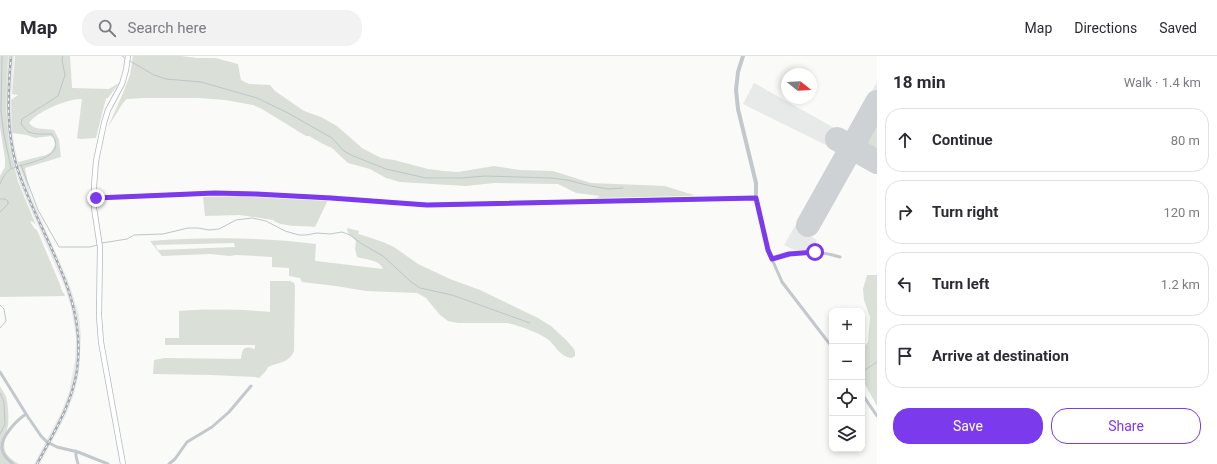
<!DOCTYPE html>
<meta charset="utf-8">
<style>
body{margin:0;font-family:Roboto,sans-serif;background:#f2f2f3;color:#2b2b33}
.controls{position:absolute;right:12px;bottom:12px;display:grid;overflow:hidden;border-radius:8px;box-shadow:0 2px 6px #0003}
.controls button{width:36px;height:36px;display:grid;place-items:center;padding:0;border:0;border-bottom:1px solid #e1e1e2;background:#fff;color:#2b2b33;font:20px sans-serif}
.compass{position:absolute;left:781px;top:12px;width:36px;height:36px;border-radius:50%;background:#fff;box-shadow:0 2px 6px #0003;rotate:108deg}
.stop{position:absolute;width:12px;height:12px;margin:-9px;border:3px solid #7c3aed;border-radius:50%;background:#fff}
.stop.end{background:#7c3aed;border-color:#fff;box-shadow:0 1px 4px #0008}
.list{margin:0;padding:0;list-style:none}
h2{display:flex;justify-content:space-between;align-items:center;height:52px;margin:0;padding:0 16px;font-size:17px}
h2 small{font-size:13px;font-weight:400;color:#7c7c81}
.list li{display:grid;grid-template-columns:26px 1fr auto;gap:12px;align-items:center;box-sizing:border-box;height:64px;margin:0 8px 8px;padding:0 8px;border:1px solid #e1e1e2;border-radius:16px}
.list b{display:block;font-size:15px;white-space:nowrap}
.list em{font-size:13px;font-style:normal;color:#7c7c81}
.actions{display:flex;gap:8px;padding:12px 16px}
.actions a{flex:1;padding:9px 0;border:1px solid #7c3aed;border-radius:16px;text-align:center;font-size:14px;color:#7c3aed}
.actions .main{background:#7c3aed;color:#fff}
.icon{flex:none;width:22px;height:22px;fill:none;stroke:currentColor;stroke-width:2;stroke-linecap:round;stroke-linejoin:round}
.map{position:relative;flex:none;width:877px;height:408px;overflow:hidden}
header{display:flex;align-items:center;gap:24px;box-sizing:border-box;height:56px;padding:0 20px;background:#fff;border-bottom:1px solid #e1e1e2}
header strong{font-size:19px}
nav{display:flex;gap:22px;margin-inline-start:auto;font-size:14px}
.search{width:280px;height:36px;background:#f2f2f3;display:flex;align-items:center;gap:10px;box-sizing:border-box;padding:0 14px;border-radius:16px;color:#7c7c81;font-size:15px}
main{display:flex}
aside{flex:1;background:#fff}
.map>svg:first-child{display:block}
.built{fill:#e8e9e9}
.green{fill:#dadfd7;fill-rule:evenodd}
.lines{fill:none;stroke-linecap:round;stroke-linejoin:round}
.stream{stroke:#bbc7cb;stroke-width:1}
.runway{stroke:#ced2d4;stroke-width:24}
.secondary-casing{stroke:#b3babf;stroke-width:6}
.minor{stroke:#c3c8cc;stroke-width:3}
.tertiary{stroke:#c3c8cc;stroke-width:4}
.secondary{stroke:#fff;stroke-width:4.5}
.rail-casing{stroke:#a2aab0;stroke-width:2.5}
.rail{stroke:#fff;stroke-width:1;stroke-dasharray:3;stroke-linecap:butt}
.route{stroke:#7c3aed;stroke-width:5}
</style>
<header>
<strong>Map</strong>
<div class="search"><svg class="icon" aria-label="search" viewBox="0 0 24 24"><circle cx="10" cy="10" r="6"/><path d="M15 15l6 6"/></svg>Search here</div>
<nav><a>Map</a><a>Directions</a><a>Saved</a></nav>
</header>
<main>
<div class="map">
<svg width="877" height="408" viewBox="0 0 877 408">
<rect width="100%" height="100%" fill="#fafaf8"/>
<!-- built -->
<path class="built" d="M8 0H14L11 44 12 66 14 87 18 106 25 127 69 227 79 259 81 280 79 316 74 338 66 359 40 408H34L61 357 69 336 75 304 76 281 71 251 64 229 20 129 11 99 6 67V44Z
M877 26V64L864 88 877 96V118L853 105 810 180 817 184 810 194H794L784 189 838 95 743 48 754 27 847 79Z"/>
<!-- green -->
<path class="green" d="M0 0H8L6 55 9 88 18 126 36 169 33 166 30 165 34 172 37 174 61 231V232L63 237H64L65 240 0 241V120L5 111V103L0 71Z
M15 0H70L72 32 109 33 119 27 108 42H106L96 82 80 83 77 82 82 43C69 42 36 56 29 67 35 75 45 72 54 74L59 84 61 101 25 112 30 138 18 106 46 99 51 96 55 89 54 83 51 80 35 82 27 79 12 77 11 44 18 39 12 38Z
M133 0H181L197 2H215L238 8 241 24 249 28 270 29 275 35 304 55 321 61 337 70 362 92 381 102 394 104 428 113 444 115 458 116 494 110 520 114 553 115 591 127 665 130 687 137 695 139 688 140 596 142 600 140 576 137 558 128 494 127 466 130 400 126 386 122 370 113 348 107 332 92 323 88 309 80H306L262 53 253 49 225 44 199 42H144L127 43 123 47 108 71 123 37 130 19Z
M877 65V95L866 88 867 82Z
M242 140 253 141 327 145 326 148 315 171C304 170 280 171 273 164L240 159 205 160 203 141Z
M347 172 359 175 358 178 362 179 383 186 394 191 418 208 450 223 480 234 538 262 551 270 566 284 574 293 575 296V300L571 302C560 300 556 291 549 284 540 277 518 269 507 267H458L448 265 440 259 426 242 417 237 366 235 336 230 302 226 300 222 289 220V212L272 211V201L236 199 230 200 210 198 162 200 150 185C205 181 261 181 316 188L315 204 316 205 383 213C379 203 366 204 357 201L355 193 356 185 348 177ZM234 187 235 191 158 194 155 189Z
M867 219H877V350L862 323V294L868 286 870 261 864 244 863 233Z
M270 225H290L294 227 295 230 294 295C289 307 279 306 268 311L266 315 259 322 255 321 211 319 153 318 154 304 165 302 241 303C242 294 243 289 254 293L255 292V289H165V282H179V255C210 253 240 253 270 256Z
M0 330C2 334 5 338 6 341 8 347 9 363 8 369 3 391 0 397 19 408H0Z"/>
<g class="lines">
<!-- stream -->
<path class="stream" d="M2 0 1 55 4 79 11 112
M122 0 125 2
M130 5 154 19 166 23 201 26 257 42 288 57 332 82 344 95 351 99 386 113 426 122H461L485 120 551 122 567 124 591 130 608 133 623 132
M21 109 38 154 59 191H90L97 189
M0 128C3 122 5 116 11 113 24 106 69 104 52 78H37L28 76 21 68 22 63 58 40 65 19 62 4 63 0
M0 143H5L8 145V148L0 156
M102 187 127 183 134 179 163 178 188 172H198L209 174 219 173 236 164 252 162 266 165 285 175 299 179H306L317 177 330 178 342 176 350 179 362 188 383 200 410 225 420 232 452 239 530 267
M0 249 4 253 6 265 0 272
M865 314 877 306
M0 337 4 346 5 368 0 378"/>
<!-- runway -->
<path class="runway" d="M837 83 877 106
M808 169 877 46"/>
<!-- secondary casing -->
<g class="secondary-casing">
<path id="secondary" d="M123 408 101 286 99 260 100 191 94 152V130L96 105 104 67 108 54 122 28 126 14 128 0"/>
</g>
<!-- minor -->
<path class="minor" d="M756 142 768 194 782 226 832 291
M772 203C797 196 815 193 840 201
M0 316 28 361 41 380 47 386 57 391 78 396 108 408
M862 338 877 360
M76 395V400L78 408
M13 408C8 404 3 399 2 393 0 381 17 364 26 358
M169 408 175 403 187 386 212 371 229 356 251 330"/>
<!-- tertiary -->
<path class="tertiary" d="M93 142 215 137 256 138 331 142 427 149 756 142V127L738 53 736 34 738 16 743 0"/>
<!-- secondary -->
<use href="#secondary" class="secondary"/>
<!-- rail casing -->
<g class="rail-casing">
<path id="rail" d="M11 0C8 36 6 73 16 108 37 178 88 236 77 314 72 348 53 378 37 408"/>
</g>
<!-- rail -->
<use href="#rail" class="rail"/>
</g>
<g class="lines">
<!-- route -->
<path class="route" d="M96 142 215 137 256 138 331 142 427 149 756 142 768 194 772 203 789 198 815 196"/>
</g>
</svg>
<div class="controls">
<button>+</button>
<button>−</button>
<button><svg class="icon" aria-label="locate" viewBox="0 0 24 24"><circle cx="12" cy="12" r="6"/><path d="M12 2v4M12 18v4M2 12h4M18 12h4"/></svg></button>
<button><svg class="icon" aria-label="layers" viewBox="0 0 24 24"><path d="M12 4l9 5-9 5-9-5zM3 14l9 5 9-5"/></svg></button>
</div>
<svg class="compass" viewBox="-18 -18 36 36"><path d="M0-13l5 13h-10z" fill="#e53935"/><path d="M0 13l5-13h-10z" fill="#7c7c81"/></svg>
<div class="stop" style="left:815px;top:196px"></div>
<div class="stop end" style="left:96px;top:142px"></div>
</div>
<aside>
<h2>18 min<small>Walk · 1.4 km</small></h2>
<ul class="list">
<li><svg class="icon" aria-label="ahead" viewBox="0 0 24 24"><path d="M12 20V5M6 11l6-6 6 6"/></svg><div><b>Continue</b></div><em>80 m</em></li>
<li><svg class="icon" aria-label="right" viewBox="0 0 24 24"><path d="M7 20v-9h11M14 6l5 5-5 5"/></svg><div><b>Turn right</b></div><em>120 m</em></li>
<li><svg class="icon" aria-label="left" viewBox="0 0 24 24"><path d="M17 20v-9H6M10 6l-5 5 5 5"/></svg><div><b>Turn left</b></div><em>1.2 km</em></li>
<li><svg class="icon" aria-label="arrive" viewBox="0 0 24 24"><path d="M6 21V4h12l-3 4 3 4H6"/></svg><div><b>Arrive at destination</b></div></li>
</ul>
<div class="actions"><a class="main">Save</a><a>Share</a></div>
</aside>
</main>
